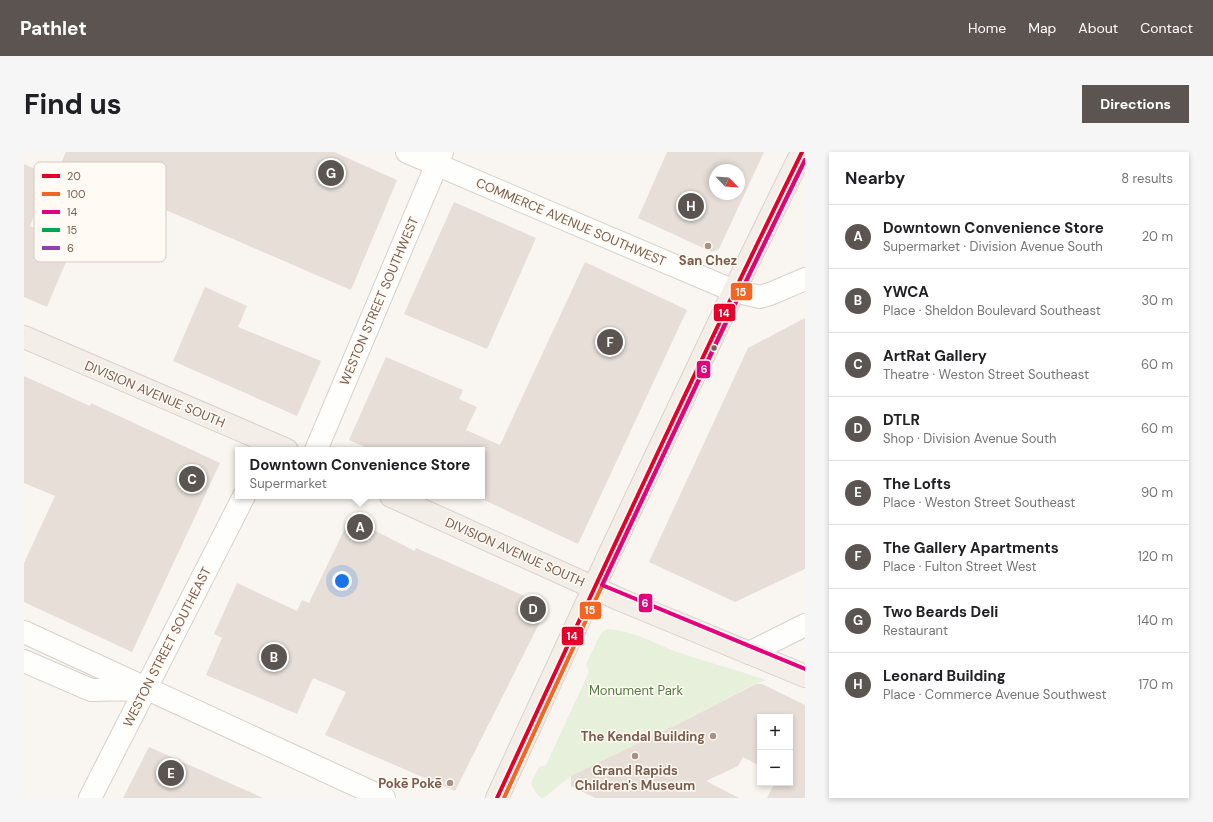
<!DOCTYPE html>
<meta charset="utf-8">
<style>
body{margin:0;font-family:"DM Sans",sans-serif;background:#f6f6f6;color:#202124}
.controls{position:absolute;right:12px;bottom:12px;display:grid;overflow:hidden;border-radius:0px;box-shadow:0 2px 6px #0003}
.controls button{width:36px;height:36px;display:grid;place-items:center;padding:0;border:0;border-bottom:1px solid #e0e0e0;background:#fff;color:#202124;font:20px sans-serif}
.compass{position:absolute;left:685px;top:12px;width:36px;height:36px;border-radius:50%;background:#fff;box-shadow:0 2px 6px #0003;rotate:115deg}
.you{position:absolute;left:318px;top:429px;width:14px;height:14px;margin:-10px;border:3px solid #fff;border-radius:50%;background:#1a73e8;box-shadow:0 0 0 6px #1a73e833}
.badge{display:grid;place-items:center;width:26px;height:26px;border-radius:50%;background:#5c5450;color:#fff;font-size:13px;font-weight:700}
.pin{position:absolute;translate:-50% -50%;border:2px solid #fff;box-shadow:0 1px 4px #0006}
.popup{position:absolute;left:211px;top:295px;width:250px;height:52px;box-sizing:border-box;display:grid;place-content:center;border-radius:0px;background:#fff;filter:drop-shadow(0 1px 3px #0005);font-size:13px;white-space:nowrap;color:#757577}
.popup b{font-size:15px;color:#202124}
.popup::after{content:'';position:absolute;left:50%;top:100%;margin-left:-8px;border:8px solid transparent;border-top-color:#fff}
.list{margin:0;padding:0;list-style:none}
h2{display:flex;justify-content:space-between;align-items:center;height:52px;margin:0;padding:0 16px;font-size:17px}
h2 small{font-size:13px;font-weight:400;color:#757577}
.list li{display:grid;grid-template-columns:26px 1fr auto;gap:12px;align-items:center;box-sizing:border-box;height:64px;padding:0 16px;border-top:1px solid #e0e0e0}
.list b{display:block;font-size:15px;white-space:nowrap}
.list p{margin:0;font-size:13px;white-space:nowrap;color:#757577}
.list em{font-size:13px;font-style:normal;color:#757577}
.map{position:relative;flex:none;width:781px;height:646px;overflow:hidden;border-radius:0px}
header{display:flex;align-items:center;gap:24px;box-sizing:border-box;height:56px;padding:0 20px;background:#5c5450;color:#fff}
header strong{font-size:19px}
nav{display:flex;gap:22px;margin-inline-start:auto;font-size:14px}
.intro{display:flex;align-items:center;justify-content:space-between;box-sizing:border-box;height:96px;padding:0 24px}
h1{margin:0;font-size:28px}
.button{padding:10px 18px;border-radius:0px;background:#5c5450;color:#fff;font-size:14px;font-weight:700}
main{display:flex;gap:24px;padding:0 24px}
aside{flex:1;background:#fff;border-radius:0px;box-shadow:0 2px 6px #0003}
.map>svg:first-child{display:block}
.green{fill:#e7f0db}
.building{fill:#e6ded7;fill-rule:evenodd}
.lines{fill:none;stroke-linecap:round;stroke-linejoin:round}
.minor-casing{stroke:#d7d1cb;stroke-width:24}
.major-casing{stroke:#dad1cc;stroke-width:24}
.minor{stroke:#fefefd;stroke-width:22}
.major{stroke:#f3eee8;stroke-width:22}
.bus-1-casing{stroke:#fffaf3;stroke-width:7}
.bus-2-casing{stroke:#fffaf3;stroke-width:7}
.bus-3-casing{stroke:#fffaf3;stroke-width:7}
.bus-1{stroke:#e4002b;stroke-width:4}
.bus-2{stroke:#f26522;stroke-width:4}
.bus-3{stroke:#e5007d;stroke-width:4}
.poi-dot{fill:#a69286;stroke:#fffaf3;stroke-width:1.5}
.bus-dot{fill:#7a5c4d;stroke:#fffaf3;stroke-width:1.5}
.labels{text-anchor:middle;dominant-baseline:central;stroke-width:3;stroke-linejoin:round;paint-order:stroke}
.street-label{font-size:13px;fill:#7a5c4d;stroke:#fffaf3}
.poi-label{font-size:13px;font-weight:bold;fill:#7a5c4d;stroke:#fffaf3}
.park-label{font-size:13px;fill:#537a41;stroke:#fffaf3}
.key{fill:#fffaf3;stroke:#d7cbc1;stroke-width:1}
.key-label{font-size:11px;fill:#7a5c4d}
.line-badge{stroke:#fffaf3;stroke-width:1.5}
.badge-label{font-size:11px;text-anchor:middle;font-weight:bold;fill:#fff}
</style>
<header>
<strong>Pathlet</strong>
<nav><a>Home</a><a>Map</a><a>About</a><a>Contact</a></nav>
</header>
<div class="intro"><h1>Find us</h1><a class="button">Directions</a></div>
<main>
<div class="map">
<svg width="781" height="646" viewBox="0 0 781 646">
<rect width="100%" height="100%" fill="#f9f5f0"/>
<!-- green -->
<path class="green" d="M583 477C605 477 632 492 653 500 682 510 713 518 742 528L725 535 660 569 547 624 521 645 517 646 511 640 507 631 515 615 522 613 565 520 562 512 577 481Z"/>
<!-- building -->
<path class="building" d="M42 0H310L373 28 327 138 77 30 37 11Z
M643 0H740L695 97 688 100 614 66ZM691 18H715V42H691Z
M0 12 27 24 6 74 49 93 23 155 0 145Z
M430 50 512 86 463 197 380 162Z
M561 110 663 158 554 392 458 347V298H348L325 288 362 205 439 238 435 247 453 255 442 278 476 293Z
M181 135 223 154 214 175 297 209 273 264 149 209Z
M781 166V417L711 450 625 410 724 196Z
M0 224 66 254 67 251 196 311 108 500 0 450V411L31 344 0 331Z
M326 366 391 399 392 396 514 450 518 453 519 458V464L431 639 301 583 322 540 289 526 273 562 182 523 198 486 190 482 213 431 273 459 278 448 285 451Z
M732 532H738L781 553V646H743L751 631H766V565H736V614L719 605 714 614 682 629 715 646H571L547 634V624L660 569Z
M125 595 239 646H99Z"/>
<g class="lines">
<!-- minor casing -->
<g class="minor-casing">
<path id="minor" d="M383 0 710 139 736 145 746 142 781 127
M292 298 418 0
M0 480 360 646
M725 501 781 473
M0 509 67 538 116 537
M66 646 220 344"/>
</g>
<!-- major casing -->
<g class="major-casing">
<path id="major" d="M0 185 263 298
M367 344 597 448 781 524
M473 646 583 407 710 139 778 0"/>
</g>
<!-- minor -->
<use href="#minor" class="minor"/>
<!-- major -->
<use href="#major" class="major"/>
<!-- bus-1 casing -->
<g class="bus-1-casing">
<path id="bus-1" d="M473 646C573 430 673 214 778 0"/>
</g>
<!-- bus-2 casing -->
<g class="bus-2-casing">
<path id="bus-2" d="M480 646C578 432 678 219 781 8"/>
</g>
<!-- bus-3 casing -->
<g class="bus-3-casing">
<path id="bus-3" d="M781 8 700 174 578 433 781 517"/>
</g>
<!-- bus-1 -->
<use href="#bus-1" class="bus-1"/>
<!-- bus-2 -->
<use href="#bus-2" class="bus-2"/>
<!-- bus-3 -->
<use href="#bus-3" class="bus-3"/>
</g>
<!-- markers -->
<g class="poi-dot">
<circle cx="684" cy="94" r="4"/>
<circle cx="689" cy="584" r="4"/>
<circle cx="611" cy="604" r="4"/>
<circle cx="426" cy="631" r="4"/>
</g>
<circle class="bus-dot" cx="690" cy="196" r="3.5"/>
<g class="labels">
<!-- street labels -->
<g class="street-label">
<text transform="translate(547 70) rotate(23)">COMMERCE AVENUE SOUTHWEST</text>
<text transform="translate(355 149) rotate(-67)">WESTON STREET SOUTHWEST</text>
<text transform="translate(131 242) rotate(23)">DIVISION AVENUE SOUTH</text>
<text transform="translate(491 400) rotate(24)">DIVISION AVENUE SOUTH</text>
<text transform="translate(143 495) rotate(-63)">WESTON STREET SOUTHEAST</text>
</g>
<!-- poi labels -->
<g class="poi-label">
<text x="684" y="108">San Chez</text>
<text x="681" y="584" text-anchor="end">The Kendal Building</text>
<text x="611" y="618">Grand Rapids<tspan x="611" dy="15">Children's Museum</tspan></text>
<text x="418" y="631" text-anchor="end">Pokē Pokē</text>
</g>
<!-- park labels -->
<g class="park-label">
<text x="612" y="538">Monument Park</text>
</g>
</g>
<!-- legend -->
<rect x="10" y="10" width="132" height="100" rx="6" class="key"/>
<rect x="18" y="22" width="18" height="4" fill="#e4002b"/>
<rect x="18" y="40" width="18" height="4" fill="#f26522"/>
<rect x="18" y="58" width="18" height="4" fill="#e5007d"/>
<rect x="18" y="76" width="18" height="4" fill="#00a651"/>
<rect x="18" y="94" width="18" height="4" fill="#8e44ad"/>
<g class="key-label">
<text x="43" y="28">20</text>
<text x="43" y="46">100</text>
<text x="43" y="64">14</text>
<text x="43" y="82">15</text>
<text x="43" y="100">6</text>
</g>
<g class="line-badge">
<rect x="706" y="130" width="23" height="19" rx="4" fill="#f26522"/>
<rect x="689" y="151" width="23" height="19" rx="4" fill="#e4002b"/>
<rect x="672" y="208" width="15" height="19" rx="4" fill="#e5007d"/>
<rect x="614" y="441" width="15" height="20" rx="4" fill="#e5007d"/>
<rect x="555" y="449" width="23" height="19" rx="4" fill="#f26522"/>
<rect x="537" y="474" width="23" height="20" rx="4" fill="#e4002b"/>
</g>
<g class="badge-label">
<text x="717" y="144">15</text>
<text x="700" y="165">14</text>
<text x="680" y="221">6</text>
<text x="621" y="455">6</text>
<text x="566" y="462">15</text>
<text x="548" y="488">14</text>
</g>
</svg>
<div class="controls">
<button>+</button>
<button>−</button>
</div>
<svg class="compass" viewBox="-18 -18 36 36"><path d="M0-13l5 13h-10z" fill="#e53935"/><path d="M0 13l5-13h-10z" fill="#757577"/></svg>
<div class="you"></div>
<div class="pin badge" style="left:336px;top:375px">A</div>
<div class="popup"><b>Downtown Convenience Store</b>Supermarket</div>
<div class="pin badge" style="left:250px;top:505px">B</div>
<div class="pin badge" style="left:168px;top:327px">C</div>
<div class="pin badge" style="left:509px;top:457px">D</div>
<div class="pin badge" style="left:147px;top:621px">E</div>
<div class="pin badge" style="left:586px;top:190px">F</div>
<div class="pin badge" style="left:307px;top:21px">G</div>
<div class="pin badge" style="left:667px;top:54px">H</div>
</div>
<aside>
<h2>Nearby<small>8 results</small></h2>
<ul class="list">
<li><span class="badge">A</span><div><b>Downtown Convenience Store</b><p>Supermarket · Division Avenue South</p></div><em>20 m</em></li>
<li><span class="badge">B</span><div><b>YWCA</b><p>Place · Sheldon Boulevard Southeast</p></div><em>30 m</em></li>
<li><span class="badge">C</span><div><b>ArtRat Gallery</b><p>Theatre · Weston Street Southeast</p></div><em>60 m</em></li>
<li><span class="badge">D</span><div><b>DTLR</b><p>Shop · Division Avenue South</p></div><em>60 m</em></li>
<li><span class="badge">E</span><div><b>The Lofts</b><p>Place · Weston Street Southeast</p></div><em>90 m</em></li>
<li><span class="badge">F</span><div><b>The Gallery Apartments</b><p>Place · Fulton Street West</p></div><em>120 m</em></li>
<li><span class="badge">G</span><div><b>Two Beards Deli</b><p>Restaurant</p></div><em>140 m</em></li>
<li><span class="badge">H</span><div><b>Leonard Building</b><p>Place · Commerce Avenue Southwest</p></div><em>170 m</em></li>
</ul>
</aside>
</main>
